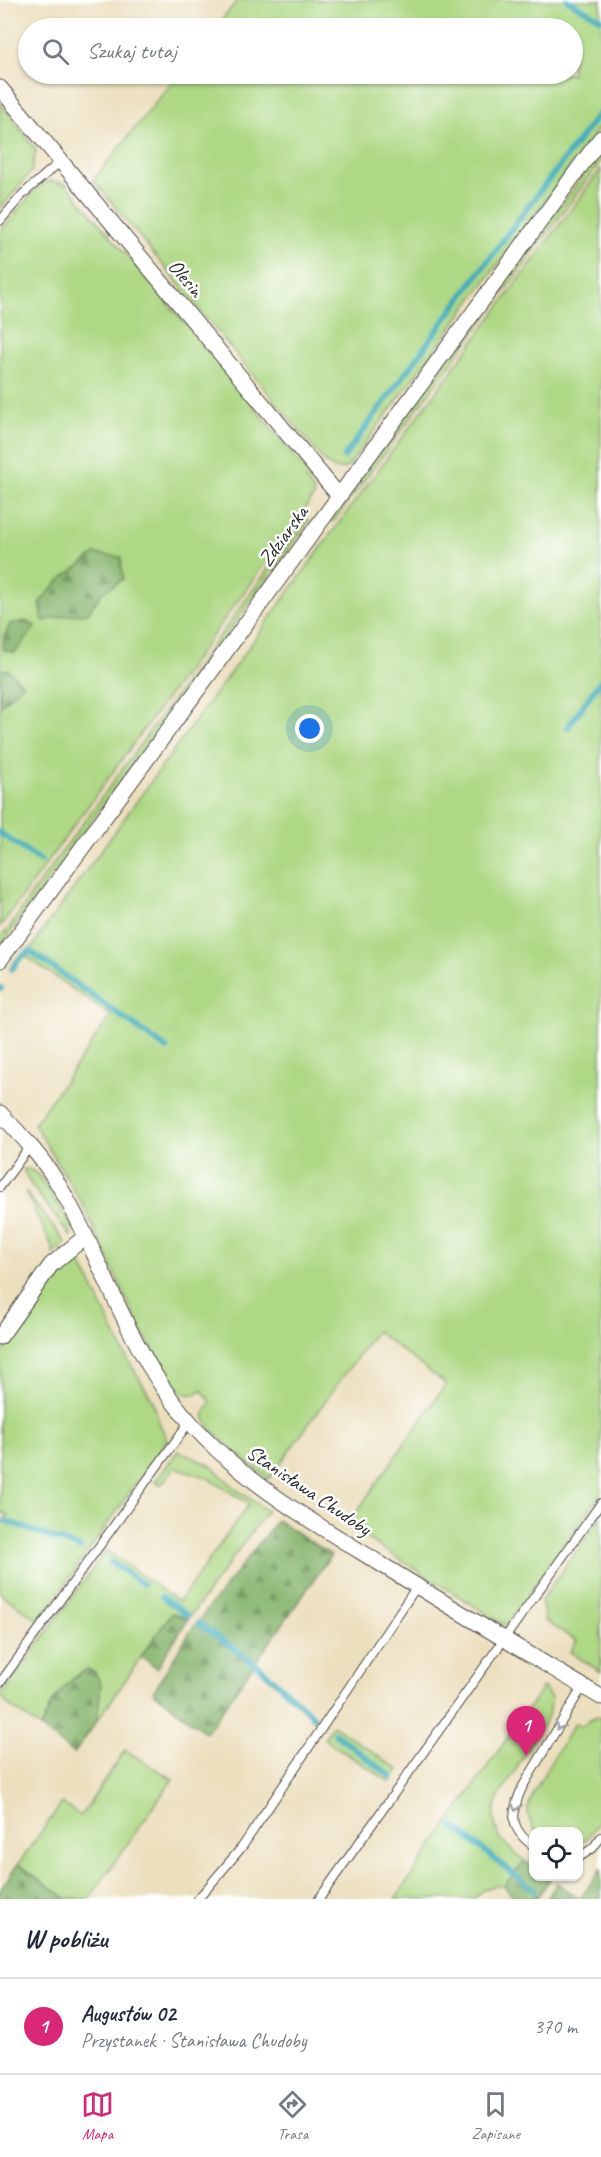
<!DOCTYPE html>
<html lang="pl">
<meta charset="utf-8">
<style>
body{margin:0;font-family:Caveat,sans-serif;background:#f2f2f3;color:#1f2937}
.controls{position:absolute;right:18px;bottom:18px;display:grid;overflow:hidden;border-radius:12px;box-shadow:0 2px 4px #0004}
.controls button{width:54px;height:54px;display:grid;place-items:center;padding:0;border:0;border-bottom:2px solid #e0e1e3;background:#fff;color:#1f2937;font:30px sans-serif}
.you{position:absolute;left:310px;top:729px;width:21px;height:21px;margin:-15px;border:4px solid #fff;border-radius:50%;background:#1a73e8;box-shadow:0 0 0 9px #1a73e833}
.badge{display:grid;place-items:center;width:39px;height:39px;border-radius:50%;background:#db2777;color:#fff;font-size:20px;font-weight:700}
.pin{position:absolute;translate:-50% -50px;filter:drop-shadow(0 2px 3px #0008)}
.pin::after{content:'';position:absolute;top:32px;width:21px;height:18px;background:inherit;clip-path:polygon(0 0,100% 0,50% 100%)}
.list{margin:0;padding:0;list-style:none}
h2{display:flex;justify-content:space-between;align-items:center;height:78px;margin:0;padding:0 24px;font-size:26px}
h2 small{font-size:20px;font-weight:400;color:#747a83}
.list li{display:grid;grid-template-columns:39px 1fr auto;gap:18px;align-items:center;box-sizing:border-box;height:96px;padding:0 24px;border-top:2px solid #e0e1e3}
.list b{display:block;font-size:22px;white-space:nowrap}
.list p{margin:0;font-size:20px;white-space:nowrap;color:#747a83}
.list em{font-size:20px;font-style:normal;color:#747a83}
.icon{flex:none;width:33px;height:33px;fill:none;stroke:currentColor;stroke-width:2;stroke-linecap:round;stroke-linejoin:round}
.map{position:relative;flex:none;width:601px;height:1899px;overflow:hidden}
.search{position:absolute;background:#fff;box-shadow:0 2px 4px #0004;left:18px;right:18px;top:18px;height:66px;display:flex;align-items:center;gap:15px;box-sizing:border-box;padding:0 21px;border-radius:33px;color:#747a83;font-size:22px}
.sheet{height:174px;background:#fff}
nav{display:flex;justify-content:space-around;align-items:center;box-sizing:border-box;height:84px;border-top:2px solid #e0e1e3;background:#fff;font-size:16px;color:#747a83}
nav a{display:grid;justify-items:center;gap:3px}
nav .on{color:#db2777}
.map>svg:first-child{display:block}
.green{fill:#aed884;stroke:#6c8258;stroke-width:1.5}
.forest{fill:url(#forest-firs);stroke:#5a724e;stroke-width:1.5}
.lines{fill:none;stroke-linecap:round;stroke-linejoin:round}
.stream{stroke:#3dacb9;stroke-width:6}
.service-casing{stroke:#484641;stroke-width:10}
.minor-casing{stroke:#484641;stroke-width:17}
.service{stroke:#fff;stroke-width:8}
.minor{stroke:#fff;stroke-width:15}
.oneway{stroke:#a0a0a0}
.labels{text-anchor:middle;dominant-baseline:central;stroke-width:5;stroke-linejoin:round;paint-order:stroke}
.street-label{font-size:21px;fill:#2b2b2b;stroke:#fff}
</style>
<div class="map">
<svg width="601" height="1899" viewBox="0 0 601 1899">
<defs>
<pattern id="forest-firs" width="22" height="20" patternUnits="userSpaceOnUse" patternTransform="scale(1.5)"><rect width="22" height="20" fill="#8ab872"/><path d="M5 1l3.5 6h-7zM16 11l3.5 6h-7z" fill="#71965e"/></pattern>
</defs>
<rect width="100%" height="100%" fill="#fff"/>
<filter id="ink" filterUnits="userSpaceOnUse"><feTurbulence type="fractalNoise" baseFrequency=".0167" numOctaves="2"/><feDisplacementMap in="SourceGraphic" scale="12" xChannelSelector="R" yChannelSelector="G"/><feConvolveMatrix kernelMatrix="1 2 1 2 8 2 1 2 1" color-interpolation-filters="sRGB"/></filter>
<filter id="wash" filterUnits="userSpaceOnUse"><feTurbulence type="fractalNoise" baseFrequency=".008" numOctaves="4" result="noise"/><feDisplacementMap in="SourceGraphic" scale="24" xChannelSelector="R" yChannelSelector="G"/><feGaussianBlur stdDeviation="1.35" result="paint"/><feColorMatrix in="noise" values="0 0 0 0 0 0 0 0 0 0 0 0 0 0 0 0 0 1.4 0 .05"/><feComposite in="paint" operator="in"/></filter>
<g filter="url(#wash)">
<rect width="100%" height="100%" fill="#ecdfbd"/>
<!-- green -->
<path class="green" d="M238 0H601V125L348 467C336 471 332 469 324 461L93 180 179 74H572V28H215Z
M0 103 36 150 32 171 0 209Z
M601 151V161L334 521H330L329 519Z
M601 169V1493L506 1626 347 1526 446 1384 376 1331 269 1479C256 1469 210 1434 205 1419 203 1412 208 1407 211 1402L202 1390C193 1397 186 1396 177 1387L142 1332 83 1205 34 1124 111 1016 27 957 39 936 333 531Z
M48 181 66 184 207 349 310 476 306 480 313 490 314 496 0 927V232L38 186Z
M307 519 309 521 0 947V936L8 930 35 889 304 520Z
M23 1169H29L38 1174 72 1226 71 1237 31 1185Z
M25 1191 66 1243 53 1254V1249Z
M75 1256 84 1269 124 1353 153 1401 159 1422 167 1440 39 1621 0 1593V1526L8 1515 0 1511V1356L63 1265 68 1260Z
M178 1451 210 1465 236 1489 267 1511 188 1619 172 1613 97 1721 101 1685 50 1706 41 1728 7 1704 1 1696 106 1550 179 1602 249 1504 208 1478 175 1467 161 1485 155 1482Z
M601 1516V1672L570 1652 577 1641 545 1621 541 1601Z
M543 1687 551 1698 548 1716 497 1800C488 1830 502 1844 525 1861L504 1886C489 1885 484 1888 474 1899H395Z
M596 1717 601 1718V1820L587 1839 579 1844 578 1832 535 1831C531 1825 528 1818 528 1810 529 1793 565 1740 575 1723L582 1727 588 1721Z
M333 1725 399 1770 390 1782 324 1739Z
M125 1750 173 1779 89 1899H67L18 1864 62 1803 81 1816Z"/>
<!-- forest -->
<path class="forest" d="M95 554 121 557 123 579 101 594 88 613 64 616 43 621 40 602 59 581Z
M25 621 36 626 15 653 4 650V636L10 624Z
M7 669 23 684 0 706V671Z
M277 1520 331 1555 206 1733 153 1692 190 1632Z
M172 1613 188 1619 157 1668 141 1656Z
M87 1669 95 1672 101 1685 97 1721 74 1754 41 1728C51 1701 62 1684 87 1669Z
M525 1861 533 1867 534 1876 548 1877 550 1879 536 1899H515L504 1886Z
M18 1864 67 1899H0V1890Z
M601 1869V1899H547L557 1883 580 1899Z"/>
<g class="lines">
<!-- stream -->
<path class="stream" d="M567 0 601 19
M344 457 518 220 601 111
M568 727 601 680
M0 833 41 861
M12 969 20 958 30 951 167 1049
M0 989 1 988
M6 1521 80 1548
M111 1562 143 1584
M162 1597 187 1615
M198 1623 262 1669 314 1717
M335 1734 392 1777
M453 1826 534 1890"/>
</g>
</g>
<g filter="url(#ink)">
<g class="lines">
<!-- service casing -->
<g class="service-casing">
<path id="service" d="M0 221 23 194 61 161
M0 1187 30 1146
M0 1683 190 1421
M534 1846C508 1829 511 1811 523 1786L583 1686
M578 1858 593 1848 601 1837
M198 1899 242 1847 417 1586
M319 1899 601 1503"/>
</g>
<!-- minor casing -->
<g class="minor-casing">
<path id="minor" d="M0 88 339 496
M0 960 601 138
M0 1113C20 1134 40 1155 55 1179 97 1247 120 1326 166 1392 221 1470 305 1517 384 1566 456 1610 528 1654 601 1697
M0 1337 51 1265 86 1236"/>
</g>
<!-- service -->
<use href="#service" class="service"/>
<!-- minor -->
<use href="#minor" class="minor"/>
</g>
<!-- one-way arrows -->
<defs><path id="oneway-chevron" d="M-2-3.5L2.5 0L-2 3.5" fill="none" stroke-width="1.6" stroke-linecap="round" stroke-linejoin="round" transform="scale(1.5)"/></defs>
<g class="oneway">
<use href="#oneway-chevron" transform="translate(559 1726) rotate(121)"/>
<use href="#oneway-chevron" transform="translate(516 1807) rotate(103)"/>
</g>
</g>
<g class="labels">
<!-- street labels -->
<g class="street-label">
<text transform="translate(186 278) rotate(50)">Olesin</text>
<text transform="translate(283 536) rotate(-54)">Zdziarska</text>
<text transform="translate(309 1490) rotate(34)">Stanisława Chudoby</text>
</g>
</g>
</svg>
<div class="controls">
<button><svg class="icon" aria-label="locate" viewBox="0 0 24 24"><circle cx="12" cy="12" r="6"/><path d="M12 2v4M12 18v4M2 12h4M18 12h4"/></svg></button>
</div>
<div class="you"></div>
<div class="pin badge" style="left:526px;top:1756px">1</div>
<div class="search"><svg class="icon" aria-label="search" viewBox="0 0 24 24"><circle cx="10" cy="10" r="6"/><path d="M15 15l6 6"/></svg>Szukaj tutaj</div>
</div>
<section class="sheet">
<h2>W pobliżu<small></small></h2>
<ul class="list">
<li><span class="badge">1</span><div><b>Augustów 02</b><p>Przystanek · Stanisława Chudoby</p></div><em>370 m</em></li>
</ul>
</section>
<nav>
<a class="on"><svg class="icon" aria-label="map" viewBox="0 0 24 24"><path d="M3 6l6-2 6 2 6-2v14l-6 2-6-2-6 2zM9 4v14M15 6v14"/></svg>Mapa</a>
<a><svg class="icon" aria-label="directions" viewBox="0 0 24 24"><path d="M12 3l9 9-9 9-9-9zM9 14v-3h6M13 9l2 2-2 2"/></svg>Trasa</a>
<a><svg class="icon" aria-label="saved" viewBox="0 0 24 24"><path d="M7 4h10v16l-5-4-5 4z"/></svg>Zapisane</a>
</nav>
